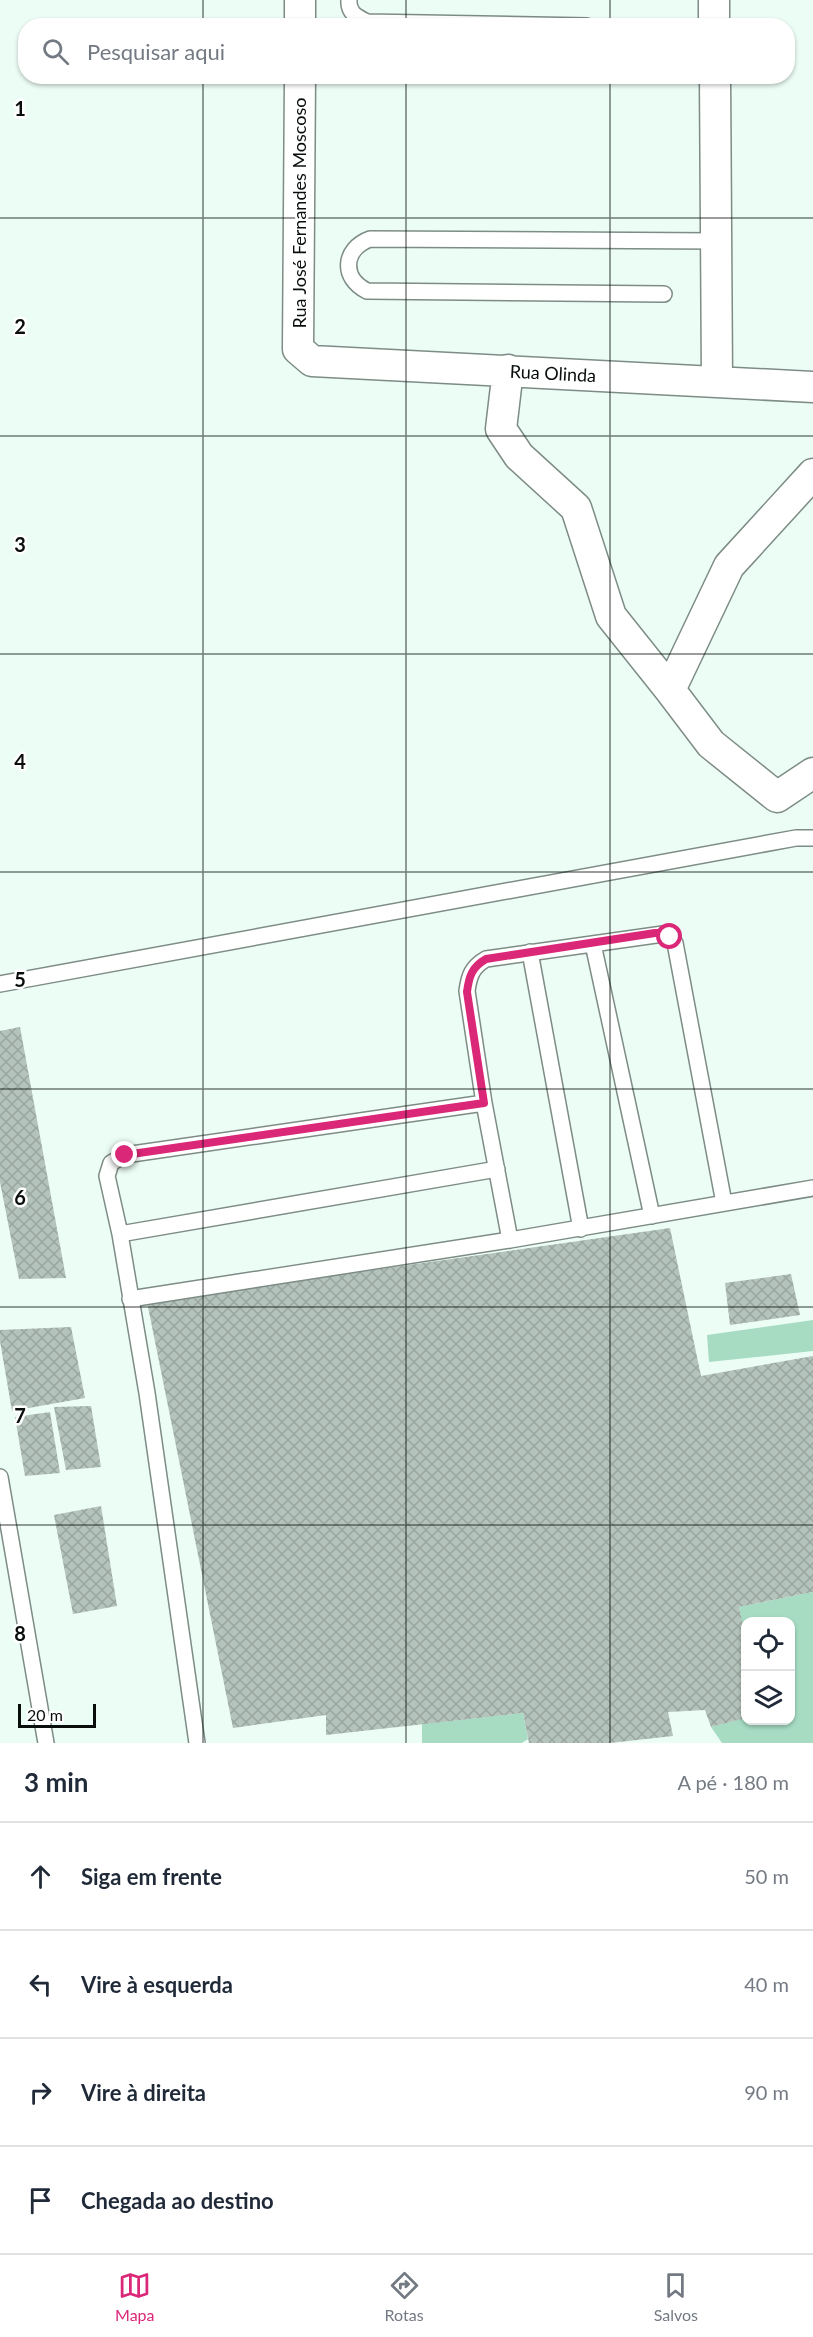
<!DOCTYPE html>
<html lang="pt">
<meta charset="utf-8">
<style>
body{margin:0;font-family:Lato,sans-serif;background:#f6f6f7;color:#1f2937}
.controls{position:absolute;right:18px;bottom:18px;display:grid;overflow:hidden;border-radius:12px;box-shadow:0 2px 4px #0004}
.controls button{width:54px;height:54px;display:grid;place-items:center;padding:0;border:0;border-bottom:2px solid #e0e1e3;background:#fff;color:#1f2937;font:30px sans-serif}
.scale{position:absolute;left:18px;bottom:15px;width:78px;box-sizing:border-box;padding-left:6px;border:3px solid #090e0c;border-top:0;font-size:16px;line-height:21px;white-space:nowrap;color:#090e0c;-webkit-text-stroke:4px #fff;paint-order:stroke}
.stop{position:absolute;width:18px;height:18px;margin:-14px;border:4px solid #db2777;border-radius:50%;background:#fff}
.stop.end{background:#db2777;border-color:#fff;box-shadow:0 2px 6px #0008}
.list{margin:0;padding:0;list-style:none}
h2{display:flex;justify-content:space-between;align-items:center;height:78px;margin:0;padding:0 24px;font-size:26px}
h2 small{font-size:20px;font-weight:400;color:#747a83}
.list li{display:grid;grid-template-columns:39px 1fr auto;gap:18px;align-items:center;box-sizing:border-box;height:108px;padding:0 24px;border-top:2px solid #e0e1e3}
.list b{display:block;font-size:22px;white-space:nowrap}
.list em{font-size:20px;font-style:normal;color:#747a83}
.icon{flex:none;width:33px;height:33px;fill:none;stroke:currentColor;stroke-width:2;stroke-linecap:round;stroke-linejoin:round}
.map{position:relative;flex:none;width:813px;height:1743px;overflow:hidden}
.search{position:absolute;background:#fff;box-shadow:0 2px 4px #0004;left:18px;right:18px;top:18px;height:66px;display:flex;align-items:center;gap:15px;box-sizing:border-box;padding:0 21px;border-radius:24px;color:#747a83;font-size:22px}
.sheet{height:510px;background:#fff}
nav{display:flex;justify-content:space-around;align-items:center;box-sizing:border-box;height:84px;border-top:2px solid #e0e1e3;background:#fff;font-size:16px;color:#747a83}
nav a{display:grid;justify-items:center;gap:3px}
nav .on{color:#db2777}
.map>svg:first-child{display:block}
.grass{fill:#a7dcc3}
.building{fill:url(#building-cross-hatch)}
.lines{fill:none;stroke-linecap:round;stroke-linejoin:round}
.service-casing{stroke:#7d8c85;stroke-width:18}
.minor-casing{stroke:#7d8c85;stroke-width:33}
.service{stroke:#fff;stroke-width:15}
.minor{stroke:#fff;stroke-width:30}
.route{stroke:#db2777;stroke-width:8}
.grid{fill:none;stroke:#090e0c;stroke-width:1.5;stroke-opacity:0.55}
.labels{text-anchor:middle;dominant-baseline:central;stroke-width:5;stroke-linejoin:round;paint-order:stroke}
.street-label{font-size:18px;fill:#090e0c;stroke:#fff}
.grid-label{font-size:20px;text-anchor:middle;font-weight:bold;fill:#090e0c;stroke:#fff;stroke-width:5;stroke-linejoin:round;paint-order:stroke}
</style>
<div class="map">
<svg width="813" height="1743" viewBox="0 0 813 1743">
<defs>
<pattern id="building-cross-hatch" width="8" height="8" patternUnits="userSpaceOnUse" patternTransform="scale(1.5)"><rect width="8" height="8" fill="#b4c3bc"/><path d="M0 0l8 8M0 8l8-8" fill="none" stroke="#99a6a0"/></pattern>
</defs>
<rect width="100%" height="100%" fill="#ecfdf5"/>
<!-- grass -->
<path class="grass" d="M813 1320V1351L709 1362 707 1335Z
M813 1592V1743H722L711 1727 745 1718 746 1720H790V1622H746L745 1639 739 1607Z
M523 1713 528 1739 522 1743H422V1724Z"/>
<!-- building -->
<path class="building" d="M20 1027 66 1278 19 1279 0 1182V1031Z
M670 1228 701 1376 813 1356V1592L739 1607 746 1639V1718L711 1727 705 1710 668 1712 673 1736 610 1743H529L523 1713 326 1735V1715L233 1728 147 1302Z
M791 1274 800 1315 730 1325 725 1283Z
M71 1327 85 1398 12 1411 0 1341V1330Z
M91 1406 101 1467 66 1470 54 1407Z
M50 1412 60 1473 25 1476 15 1417Z
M101 1506 117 1606 73 1614 54 1515Z"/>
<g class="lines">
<!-- service casing -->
<g class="service-casing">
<path id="service" d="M349 0C348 13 357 17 367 22L587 26
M664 294 367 291C341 278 343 249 370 239L716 241
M593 944 652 1216
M530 952 581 1229
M0 984 796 838H813
M484 1103 467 991C469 976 472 967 486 959L663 934 670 937 675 943 724 1203
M120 1234 497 1169
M510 1240 813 1188
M130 1299 510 1240 484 1103 125 1155 111 1163 107 1176 120 1234 147 1393 197 1743
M0 1477 46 1743"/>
</g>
<!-- minor casing -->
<g class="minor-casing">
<path id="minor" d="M714 0V26
M300 26V0
M300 76 298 349 312 361 813 387
M715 76 717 380
M508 370 501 429 519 456 576 508 611 616 670 690
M813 474 729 566 670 690 711 744 777 797 813 773"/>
</g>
<!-- service -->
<use href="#service" class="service"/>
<!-- minor -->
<use href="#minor" class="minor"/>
</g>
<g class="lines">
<!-- route -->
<path class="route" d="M125 1155 484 1103 467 992C469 976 472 967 486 959L655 933H663L670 937"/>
</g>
<!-- grid -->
<path class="grid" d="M203 0V26M406 0V26M610 0V26M203 76V1743M406 76V1743M610 76V1743M0 218H813M0 436H813M0 654H813M0 872H813M0 1089H813M0 1307H813M0 1525H813"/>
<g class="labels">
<!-- street labels -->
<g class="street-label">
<text transform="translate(299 213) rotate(-90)">Rua José Fernandes Moscoso</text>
<text transform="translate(553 373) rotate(3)">Rua Olinda</text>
</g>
</g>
<g class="grid-label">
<text x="20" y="116">1</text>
<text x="20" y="334">2</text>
<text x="20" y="552">3</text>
<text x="20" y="769">4</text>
<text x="20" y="987">5</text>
<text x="20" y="1205">6</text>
<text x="20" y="1423">7</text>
<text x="20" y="1641">8</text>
</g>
</svg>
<div class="controls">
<button><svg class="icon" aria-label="locate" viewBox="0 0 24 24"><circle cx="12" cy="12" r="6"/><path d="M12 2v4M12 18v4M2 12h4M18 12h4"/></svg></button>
<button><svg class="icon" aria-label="layers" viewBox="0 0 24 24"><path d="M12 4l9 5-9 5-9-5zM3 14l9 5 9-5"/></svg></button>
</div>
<div class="scale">20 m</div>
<div class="stop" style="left:670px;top:937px"></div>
<div class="stop end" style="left:125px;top:1155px"></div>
<div class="search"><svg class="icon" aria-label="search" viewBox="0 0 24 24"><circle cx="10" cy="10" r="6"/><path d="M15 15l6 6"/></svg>Pesquisar aqui</div>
</div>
<section class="sheet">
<h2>3 min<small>A pé · 180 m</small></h2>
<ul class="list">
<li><svg class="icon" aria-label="ahead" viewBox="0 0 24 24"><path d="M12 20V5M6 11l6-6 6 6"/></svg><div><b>Siga em frente</b></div><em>50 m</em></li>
<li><svg class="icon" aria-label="left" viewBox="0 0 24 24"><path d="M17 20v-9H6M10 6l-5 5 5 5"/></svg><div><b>Vire à esquerda</b></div><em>40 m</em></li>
<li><svg class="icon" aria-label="right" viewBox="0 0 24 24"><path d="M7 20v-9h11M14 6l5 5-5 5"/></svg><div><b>Vire à direita</b></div><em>90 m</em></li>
<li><svg class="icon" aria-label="arrive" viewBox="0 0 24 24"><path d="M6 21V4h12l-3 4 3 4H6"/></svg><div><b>Chegada ao destino</b></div></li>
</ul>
</section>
<nav>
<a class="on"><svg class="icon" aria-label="map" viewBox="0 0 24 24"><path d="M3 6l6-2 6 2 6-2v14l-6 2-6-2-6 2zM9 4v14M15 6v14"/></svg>Mapa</a>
<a><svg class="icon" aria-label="directions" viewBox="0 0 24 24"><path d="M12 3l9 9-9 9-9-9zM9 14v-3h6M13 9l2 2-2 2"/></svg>Rotas</a>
<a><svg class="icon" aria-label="saved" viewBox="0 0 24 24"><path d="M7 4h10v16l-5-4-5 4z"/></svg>Salvos</a>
</nav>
